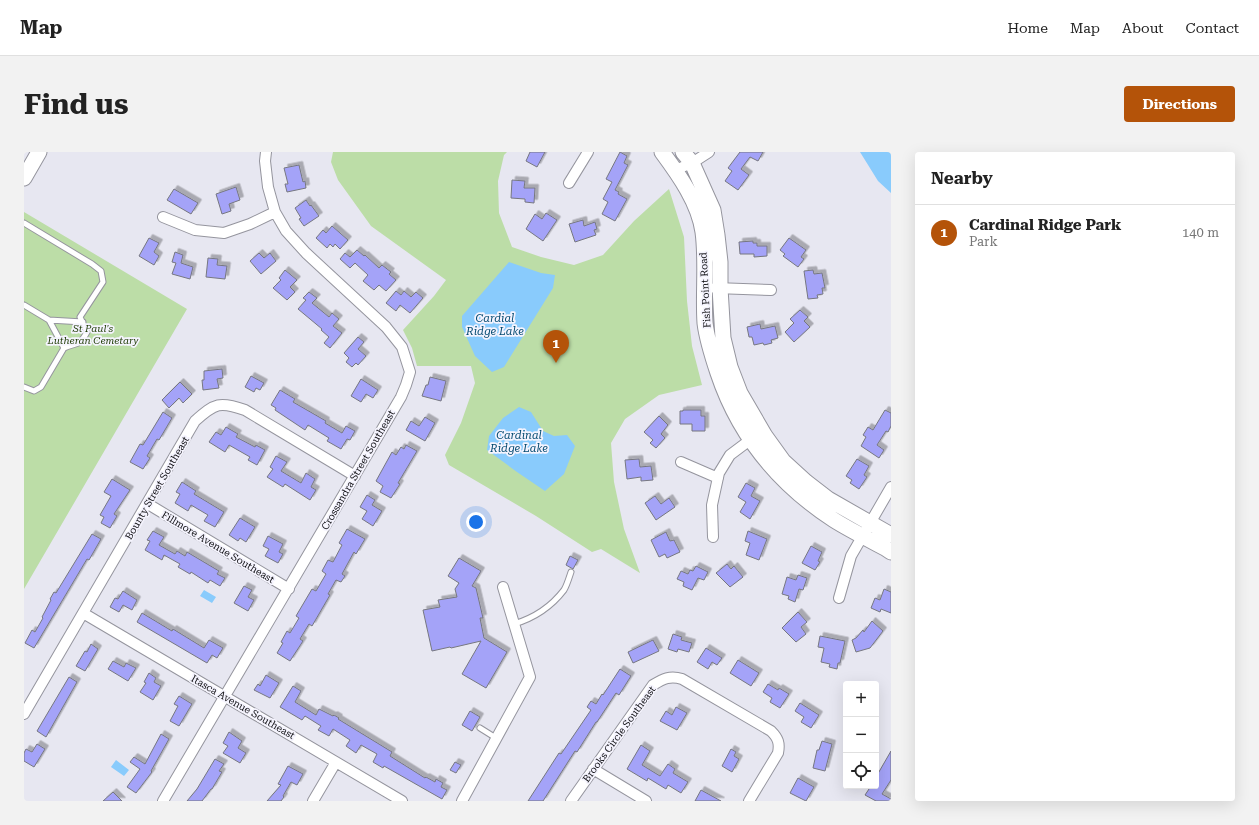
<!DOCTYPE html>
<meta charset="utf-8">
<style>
body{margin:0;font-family:"Roboto Serif",serif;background:#f2f2f2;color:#222}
.controls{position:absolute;right:12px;bottom:12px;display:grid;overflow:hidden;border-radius:4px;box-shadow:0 4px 16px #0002}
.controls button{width:36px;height:36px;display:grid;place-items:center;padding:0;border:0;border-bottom:1px solid #e0e0e0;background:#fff;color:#222;font:20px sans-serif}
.you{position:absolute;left:452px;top:370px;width:14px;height:14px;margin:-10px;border:3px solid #fff;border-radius:50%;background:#1a73e8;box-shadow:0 0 0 6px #1a73e833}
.badge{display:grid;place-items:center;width:26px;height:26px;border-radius:50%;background:#b45309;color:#fff;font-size:13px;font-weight:700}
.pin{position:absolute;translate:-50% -33px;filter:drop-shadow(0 1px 2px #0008)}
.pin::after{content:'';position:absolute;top:21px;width:14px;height:12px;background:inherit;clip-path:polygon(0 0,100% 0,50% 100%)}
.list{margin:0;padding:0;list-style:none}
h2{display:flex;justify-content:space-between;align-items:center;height:52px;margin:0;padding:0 16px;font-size:17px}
h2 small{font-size:13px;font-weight:400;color:#767676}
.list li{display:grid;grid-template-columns:26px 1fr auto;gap:12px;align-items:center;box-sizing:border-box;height:56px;padding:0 16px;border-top:1px solid #e0e0e0}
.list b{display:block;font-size:15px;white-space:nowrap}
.list p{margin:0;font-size:13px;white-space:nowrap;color:#767676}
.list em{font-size:13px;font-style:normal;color:#767676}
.icon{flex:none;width:22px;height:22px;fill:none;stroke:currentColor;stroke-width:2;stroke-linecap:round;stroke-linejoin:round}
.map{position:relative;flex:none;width:867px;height:649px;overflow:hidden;border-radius:4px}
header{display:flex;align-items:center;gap:24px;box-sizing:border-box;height:56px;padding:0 20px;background:#fff;border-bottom:1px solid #e0e0e0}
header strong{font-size:19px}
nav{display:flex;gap:22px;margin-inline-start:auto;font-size:14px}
.intro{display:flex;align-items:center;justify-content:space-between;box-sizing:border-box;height:96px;padding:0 24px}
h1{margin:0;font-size:28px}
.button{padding:10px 18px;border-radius:4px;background:#b45309;color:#fff;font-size:14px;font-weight:700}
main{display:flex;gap:24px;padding:0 24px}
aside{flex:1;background:#fff;border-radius:4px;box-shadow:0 4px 16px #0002}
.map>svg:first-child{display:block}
.green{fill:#bcdda7}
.water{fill:#89cbfc}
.building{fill:#a4a3f8;stroke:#767780;filter:url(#shadow)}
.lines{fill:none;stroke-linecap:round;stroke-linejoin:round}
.lane-casing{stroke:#95959e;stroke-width:7}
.street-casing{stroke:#95959e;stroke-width:12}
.secondary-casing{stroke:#95959e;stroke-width:17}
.lane{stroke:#fff;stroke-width:5}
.street{stroke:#fff;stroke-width:10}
.secondary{stroke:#fff;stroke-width:15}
.labels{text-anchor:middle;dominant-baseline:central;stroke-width:3.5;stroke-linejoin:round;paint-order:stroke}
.street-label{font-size:10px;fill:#0e0e12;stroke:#f5f4fe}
.park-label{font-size:10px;font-style:italic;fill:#1c3900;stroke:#f5f4fe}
.water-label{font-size:11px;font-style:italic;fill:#054b72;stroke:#f5f4fe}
</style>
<header>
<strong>Map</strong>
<nav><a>Home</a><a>Map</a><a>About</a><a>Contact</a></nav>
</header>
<div class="intro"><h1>Find us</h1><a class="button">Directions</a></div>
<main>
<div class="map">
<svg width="867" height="649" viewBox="0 0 867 649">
<defs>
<filter id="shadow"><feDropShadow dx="3.5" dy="-3.5" stdDeviation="0" flood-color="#0004"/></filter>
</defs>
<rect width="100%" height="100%" fill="#e7e7f1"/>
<!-- green -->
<path class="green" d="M309 0H483L480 3 474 29 475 61 488 95 517 105 550 113 579 103 610 69 645 37 660 85 663 149 668 194 678 233 635 243 601 267 587 291 590 330 600 377 616 421 577 397 568 400 512 364 425 313 421 303 437 271 451 231 447 214H393L388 196 379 178 410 144 422 128 347 74 314 28 307 10Z
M0 60 163 157 0 437Z"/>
<!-- water -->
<path class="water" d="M836 0H867V41L854 29Z
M485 110 517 121 531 123 529 136 480 215 468 220 451 204 438 175V164Z
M495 255 507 260 519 279 530 284 543 283 551 294 540 322 521 339 493 320 463 298 465 284 479 266Z
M180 438 192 445 188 451 176 444Z
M92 608 105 618 100 624 87 615Z"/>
<!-- building -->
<path class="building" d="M506 0H521L513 15 502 9Z
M596 0 603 4 600 11 604 13 591 38 595 40 594 42 603 47 591 69 578 62 584 50 579 47 588 30 582 27Z
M716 0H739L734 9 726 5 717 17 725 23 714 38 701 29 708 19 704 16Z
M275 13 279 30 281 29 282 36 263 40 261 32H264L260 16Z
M488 28 501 29 500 36H511L510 51 501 50V47L487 46Z
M212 35 216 48 205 52 207 59 198 62 192 42Z
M150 37 174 51 167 62 143 48Z
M282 48 286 54 287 53 295 64 280 74 275 67 277 66 271 56Z
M522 61 533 68 519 89 502 77 511 62 518 67Z
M559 68 560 74 571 70 573 77 570 78 572 83 551 90 545 72Z
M308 74 324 88 316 97 311 92 309 95 306 92 303 96 292 86 299 78 302 81Z
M125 86 135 91 130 100 135 104 130 113 115 104Z
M765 86 782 98 777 105 780 107 774 115 759 104 761 102 756 98Z
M729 89V91H733V94H743V104L730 105V102H716L715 90Z
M333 98 340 104 341 103 355 116 358 113 367 120 365 122 372 128 362 139 355 133 350 138 339 129 344 123 331 111 326 116 316 107 321 101 326 105Z
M151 100 159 103 157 111 169 115 166 127 148 122 152 111 148 110Z
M235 101 240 106 246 101 252 109 237 122 226 109Z
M184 106 194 107 193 113 203 114 201 127 182 125Z
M261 118 273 128 266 135 271 140 263 148 249 136 257 128 255 126Z
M789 118 790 122 798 121 801 136H798L799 142 793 143 794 146 784 147 780 119Z
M372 139 377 143 380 139 387 145 392 140 399 146 386 161 376 153 372 159 362 151Z
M285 140 293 146 288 151 305 165 308 161 315 167 309 174 318 181 306 196 300 191 305 185 297 178 298 177 274 157 282 148 279 146Z
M776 158 784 165 780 169 786 175 770 190 761 180 770 171 766 167Z
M736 172 737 177 751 174 754 186 747 188 748 191 740 193 739 191 730 193 728 185H725L723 175Z
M334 185 340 190 334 197 342 204 334 213 332 211 328 215 322 210 325 206 320 201Z
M198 217 199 226 193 227 195 236 179 238 178 228H180V219Z
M227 224 240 231 236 238 232 236 230 240 221 235Z
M406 225 422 229 417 249 398 244 402 233H404Z
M337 227 354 238 349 246 342 242 337 250 327 244Z
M156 230 168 242 159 251 155 246 145 256 138 248Z
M256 238 271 247 269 250 302 269 301 271 318 281 322 274 331 279 326 288 323 287 317 297 303 289 305 286 284 273 281 278 251 258 252 256 247 253Z
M659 258H677V264H681V279H668V272H656V259H659Z
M861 258 867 261V274L864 280 862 279 853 293 860 298 855 306 837 294 842 285 839 283 844 275 849 278Z
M139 260 148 266 135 288 133 287 123 304 126 306 119 317 106 310 116 292 119 293Z
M635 264 644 273 637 282 641 286 632 296 626 291 629 288 620 280Z
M401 265 411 271 401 289 382 278 387 269 395 274Z
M202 275 214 282 212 285 231 295 232 293 241 298 233 313 224 308 226 305 205 293 201 300 185 290 192 280 197 283Z
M382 293 393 299 374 331 376 332 367 346 356 340 359 334 352 329 368 300 372 303 377 295 380 297Z
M252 304 263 310 257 319 277 331 282 321 291 327 287 335 292 338 286 348 261 332 259 335 243 325 249 317 246 315Z
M615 307 616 315 627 314 629 328 617 329V325L603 327 601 308Z
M833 307 845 314 840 323 843 325 835 337 826 331 828 328 822 324Z
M88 327 106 338 90 362 93 364 86 376 77 371 80 365 76 363 87 344 80 340Z
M158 330 172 339 170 342 200 360 191 375 180 369 184 363 167 353 164 359 151 351 156 342 152 340Z
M722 331 731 336 727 344 736 349 726 367 716 360 722 350 714 345Z
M343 343 351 348 348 353 358 359 349 374 338 367 343 359 336 355Z
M631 344 637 352 645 346 651 355 632 368 621 351Z
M216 366 231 375 222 390 216 386 214 389 205 383Z
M323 377 341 387 332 402 330 400 318 422 321 424 317 430 312 428 304 442 306 443 288 474 285 472 276 487 279 489 266 509 253 501 259 491 257 490 263 479 266 481 275 466 272 464 288 437 292 439 302 422 298 419 304 408 309 410 318 393 315 391Z
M129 379 140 385 135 393 151 402 153 399 161 404 163 400 195 419 193 422 201 426 196 434 186 428 184 431 167 420 166 422 154 415 156 412 140 403 138 408 121 398 126 389 123 388Z
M724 379 743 387 735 408 722 403 726 391 721 389Z
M642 380 646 389 650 388 656 400 643 406 641 402 635 405 627 388Z
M68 382 77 387 65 408 63 407 10 496 1 491 8 478 11 480 19 466 18 465 27 448 26 447 30 440 32 441Z
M244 384 259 392 255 400 259 402 254 411 241 404 245 397 239 394Z
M787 394 798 400 794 409 796 410 791 418 778 411Z
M546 404 554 408 549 417 542 413Z
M435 406 457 419 448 434 452 436 459 466H456L460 486 483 500 462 536 438 522 457 489 427 496 426 495 408 499 399 458 416 455 414 448 433 445 431 437 435 431 424 424Z
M703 412 707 417 710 414 719 425 706 435 692 421Z
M672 414 684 420 680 428 674 426 668 438 659 434 660 430 653 427 657 419 664 422 666 418 669 419Z
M774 423 783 426 779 438 775 437 771 450 764 447 765 444 758 442 763 425 772 428Z
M220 434 228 438 224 445 230 448 224 459 210 451Z
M860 437 867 440V461L857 457 856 460 847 456 851 446 856 448Z
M99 439 113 448 108 458 99 453 95 460 86 455 91 446 94 447Z
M774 460 783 470 777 475 782 482 772 490 758 476Z
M118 461 148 479 149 477 180 496 185 488 199 496 193 506 188 503 183 511 113 470Z
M848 469 859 479 846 496 832 500 828 488 832 486 839 478 840 480Z
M649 482 658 485 657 488 668 491 665 500 654 497 653 500 644 497Z
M796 484 821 489 816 511H814L813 517 805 515 806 512 797 510 800 496 794 495Z
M629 488 635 499 609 511 604 500Z
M67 492 74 497 61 519 52 514 61 499 63 500Z
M682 496 698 506 693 513 688 510 684 517 673 510Z
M714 508 735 521 727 534 706 521Z
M89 509 100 515 102 511 112 516 104 529 84 517Z
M596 517 607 524 595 543 592 541 573 570H572L553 600 551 599 519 649H504L535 601 537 602 567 558 563 555 567 549 572 552 578 542 579 543Z
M125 521 132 526 130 530 137 534 129 548 116 540 122 531 120 530Z
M242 523 255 531 246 546 230 538 234 532 236 534Z
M45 525 53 530 22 585 13 579Z
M744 532 754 538 755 536 765 542 756 556 746 550 748 546 739 540Z
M269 534 277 539 271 550 292 563 295 557 309 564 310 563 315 566 314 567 368 600 366 604 401 626 402 625 411 630 412 627 419 631 417 635 423 638 418 647 360 614 359 616 349 610 353 602 337 593 332 601 322 594 326 588 309 577 305 584 294 578 297 574 281 564 278 568 256 555Z
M155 544 168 552 155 574 146 569 154 554 150 552Z
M776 551 795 563 787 576 777 570 780 565 771 559Z
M652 555 663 561 653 578 636 569 642 559 648 563Z
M446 559 456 565 448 579 438 573Z
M205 580 218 589 214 596 222 601 216 611 199 601 204 594 199 591Z
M137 582 145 587 127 619 128 620 112 641 103 635 116 617 106 610 110 605 121 612Z
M798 589 808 592 801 619 789 616 793 598H795Z
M13 592 21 597 10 615 0 609V601L2 597 8 600Z
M617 593 626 599 618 613 636 624 644 612 651 617 649 621 664 630 657 641 644 633 642 637 624 626 623 629 603 617Z
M707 597 712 600 710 604 715 607 708 620 698 614Z
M867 599V628L858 642 867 647V649H852L841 643 847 634H852V625Z
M191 607 200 612 195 619 198 620 188 637H187L178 649H163L173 637Z
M431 610 437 613 432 621 426 618Z
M264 614 279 622 273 633 267 630 259 644 260 645 257 649H243L257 633 254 632Z
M774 626 790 635 782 649 766 641Z
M677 638 697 649H671Z
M89 640 98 649H79Z"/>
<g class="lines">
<!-- lane casing -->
<g class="lane-casing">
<path id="lane" d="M0 71 68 112 77 119 79 130 56 165 63 180C55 195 53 190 40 196L17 235 10 239 0 235
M0 153 25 168 59 170
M25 168 40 196
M490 472C510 466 527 455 540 438 543 433 545 426 547 420
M456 576 472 586"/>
</g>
<!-- street casing -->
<g class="street-casing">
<path id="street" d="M651 18 668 11 685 0
M545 31 564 0
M139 65 171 78 200 81 226 72 251 60
M691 136 747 138
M657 310 694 326
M124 352 265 437
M689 385 688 353 695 321 706 303 726 288
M815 446 827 404 867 335
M59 461 378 649
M0 562 171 269C191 251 196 249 221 258L331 324
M569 617 622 649
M139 649 377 245 382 233 386 220 378 195 362 175 282 101 262 79 251 60 244 35 241 9 242 0
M289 649 312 610
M438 649 506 525 479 435
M547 649 629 533C639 527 646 523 658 527L747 579C754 586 756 591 754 601L725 649"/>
</g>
<!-- secondary casing -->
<g class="secondary-casing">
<path id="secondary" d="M638 0C655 23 675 51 679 80 683 110 679 141 681 171 683 188 689 206 694 221 715 284 755 332 810 368 826 378 844 387 861 396L867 400
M659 0 668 11 689 58 693 83 696 110V136L699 186 706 215 716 241 741 284 759 309 782 330 804 347 867 383
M0 26 15 0"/>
</g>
<!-- lane -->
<use href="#lane" class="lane"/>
<!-- street -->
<use href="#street" class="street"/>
<!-- secondary -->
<use href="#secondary" class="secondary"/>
</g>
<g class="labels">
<!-- street labels -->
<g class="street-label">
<text transform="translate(681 138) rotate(-93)">Fish Point Road</text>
<text transform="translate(334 318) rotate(-60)">Crossandra Street Southeast</text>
<text transform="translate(133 336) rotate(-60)">Bounty Street Southeast</text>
<text transform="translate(194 395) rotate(31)">Fillmore Avenue Southeast</text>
<text transform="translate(219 555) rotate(30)">Itasca Avenue Southeast</text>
<text transform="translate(595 582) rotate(-54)">Brooks Circle Southeast</text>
</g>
<!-- park labels -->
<g class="park-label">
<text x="69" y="176">St Paul's<tspan x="69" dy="12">Lutheran Cemetary</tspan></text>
</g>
<!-- water labels -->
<g class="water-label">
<text x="471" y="166">Cardial<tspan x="471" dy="13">Ridge Lake</tspan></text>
<text x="495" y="283">Cardinal<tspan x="495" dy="13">Ridge Lake</tspan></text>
</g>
</g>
</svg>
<div class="controls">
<button>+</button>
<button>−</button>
<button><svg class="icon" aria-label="locate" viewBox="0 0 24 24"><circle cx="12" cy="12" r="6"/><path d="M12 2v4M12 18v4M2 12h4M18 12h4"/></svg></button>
</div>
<div class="you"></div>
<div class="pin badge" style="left:532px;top:211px">1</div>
</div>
<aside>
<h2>Nearby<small></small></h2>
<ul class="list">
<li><span class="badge">1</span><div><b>Cardinal Ridge Park</b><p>Park</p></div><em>140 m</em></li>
</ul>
</aside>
</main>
